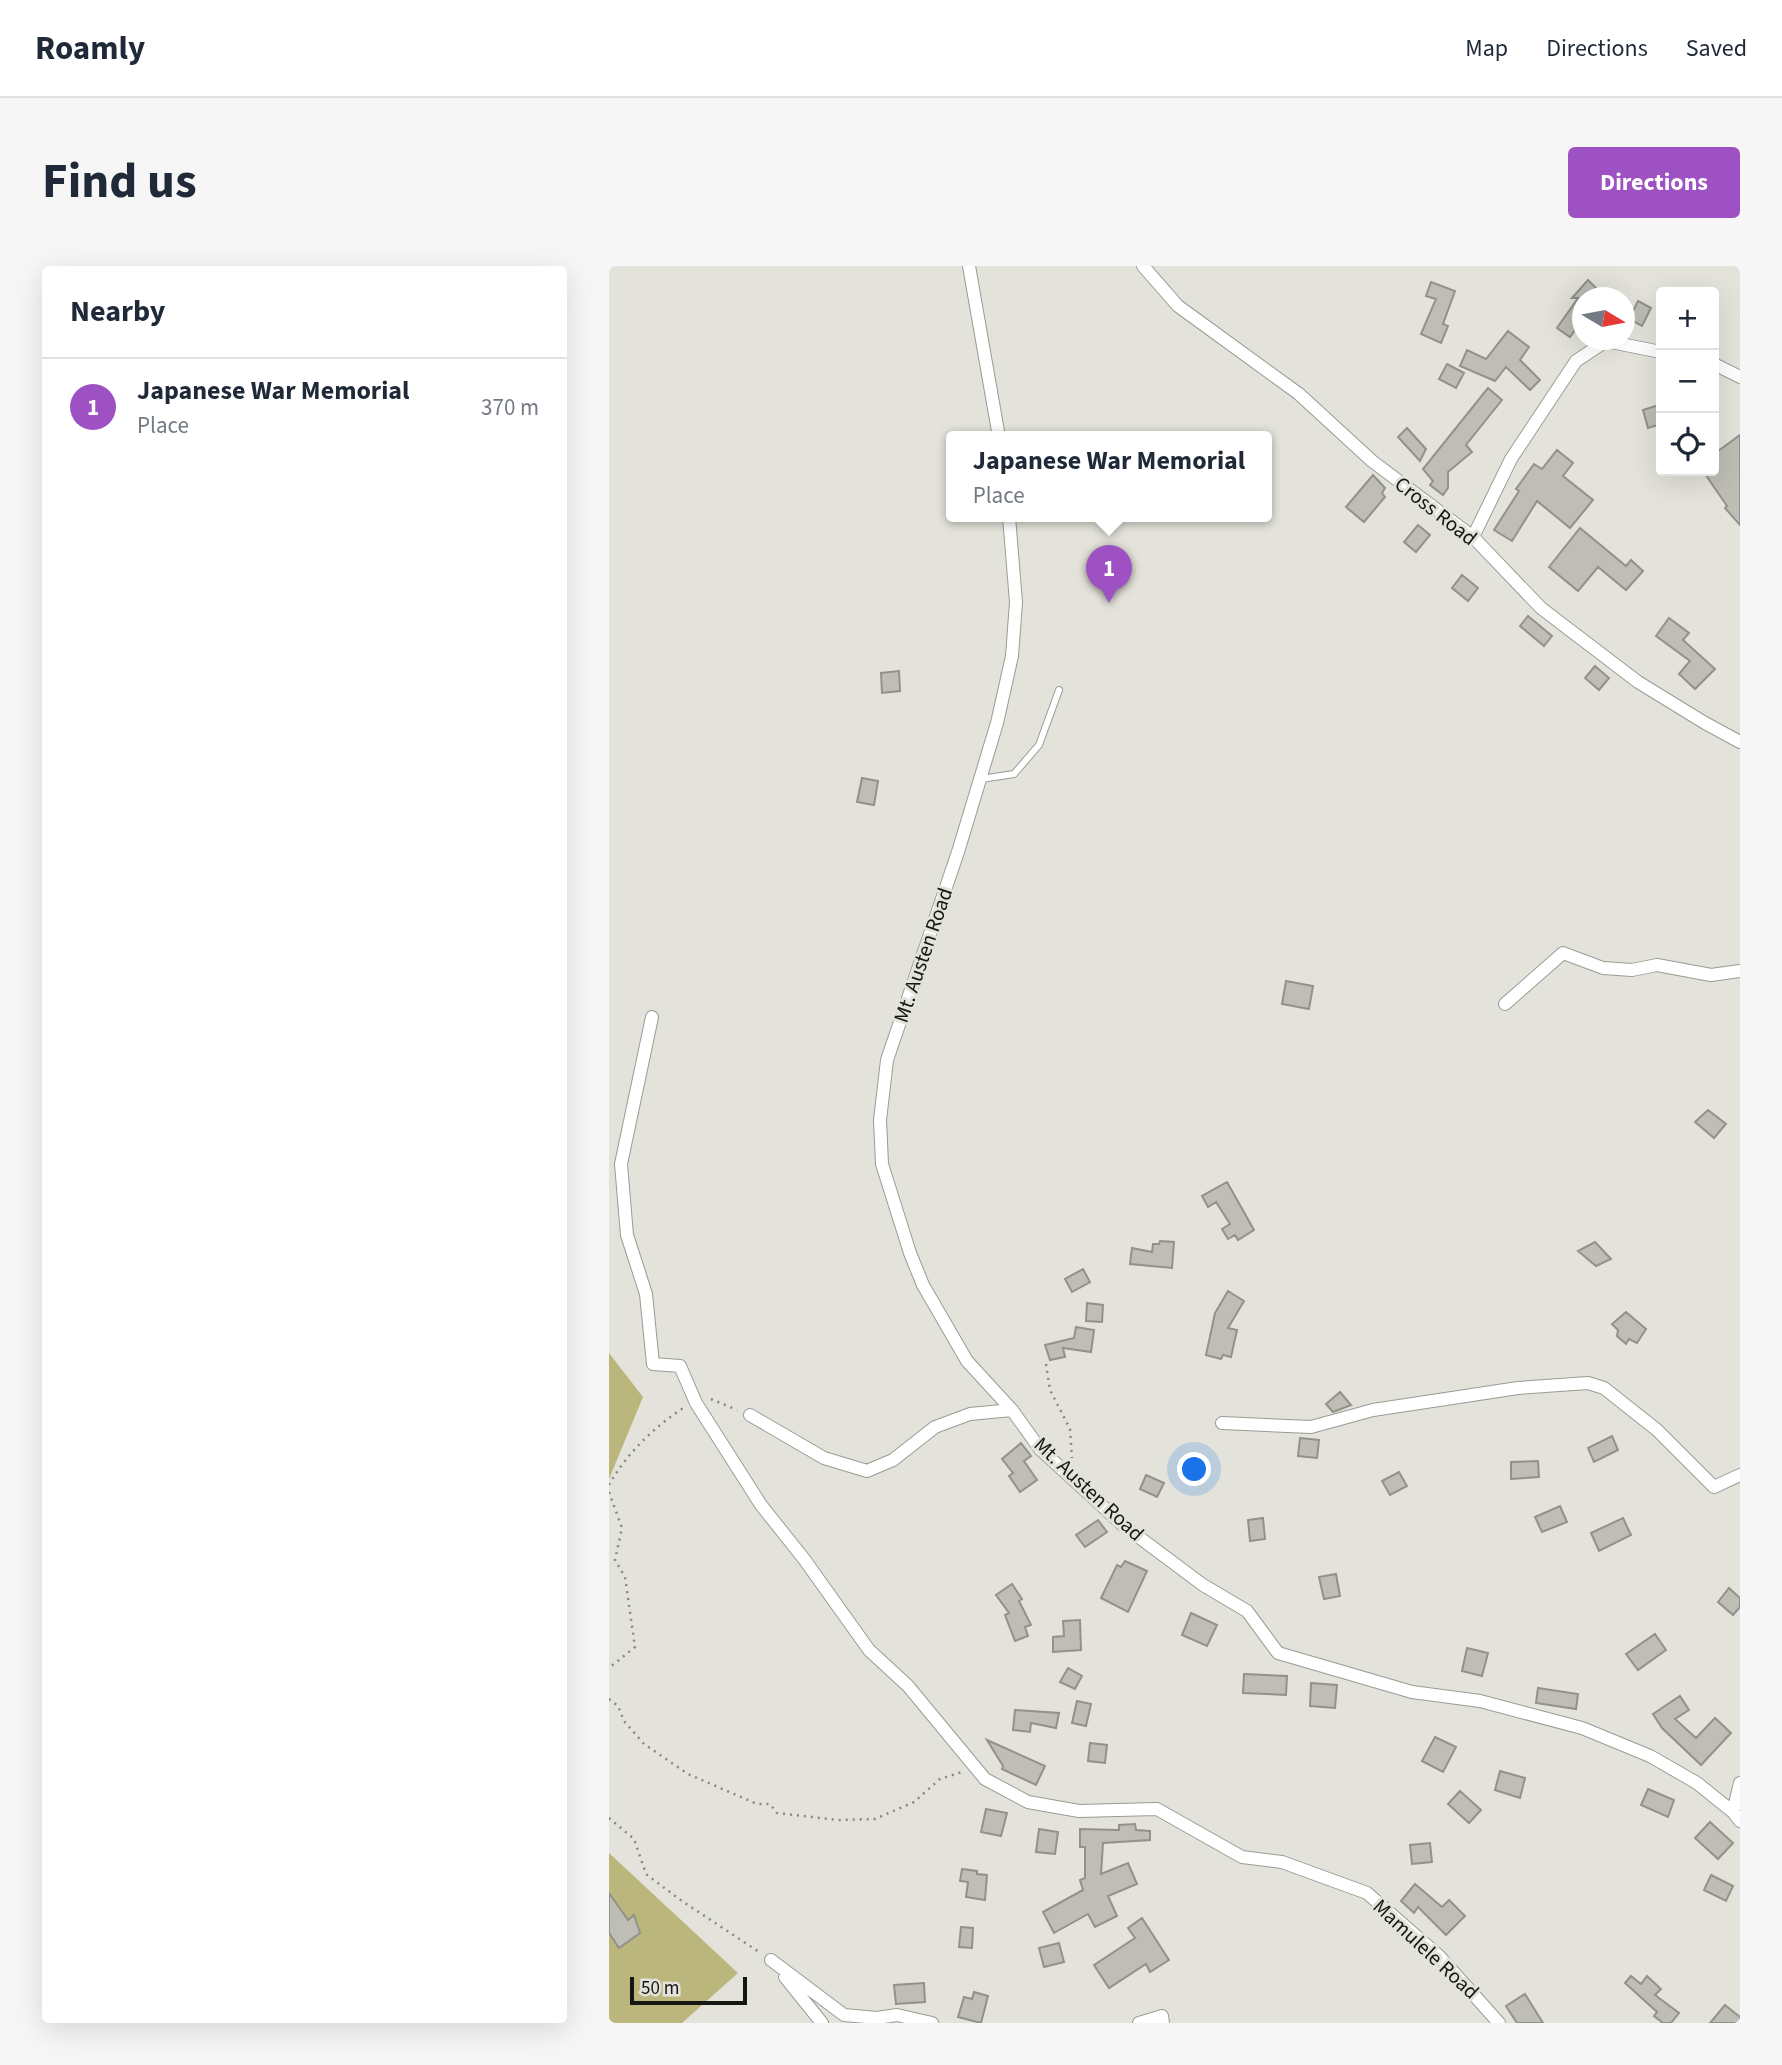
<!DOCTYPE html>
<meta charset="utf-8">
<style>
body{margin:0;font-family:"Source Sans 3",sans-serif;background:#f6f6f7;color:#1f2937}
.controls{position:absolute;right:21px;top:21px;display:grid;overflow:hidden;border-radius:7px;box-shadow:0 7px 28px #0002}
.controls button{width:63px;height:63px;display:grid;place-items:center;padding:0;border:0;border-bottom:2px solid #e0e1e3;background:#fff;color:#1f2937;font:35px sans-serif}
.compass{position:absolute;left:963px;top:21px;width:63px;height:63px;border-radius:50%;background:#fff;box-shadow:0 7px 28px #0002;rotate:100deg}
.scale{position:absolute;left:21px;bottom:18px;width:117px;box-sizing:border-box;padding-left:7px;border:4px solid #161613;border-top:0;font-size:19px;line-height:24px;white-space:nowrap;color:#161613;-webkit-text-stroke:5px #e4e3db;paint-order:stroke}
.you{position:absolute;left:586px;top:1204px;width:24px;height:24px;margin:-18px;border:5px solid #fff;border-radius:50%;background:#1a73e8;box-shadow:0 0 0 10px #1a73e833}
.badge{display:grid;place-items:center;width:46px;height:46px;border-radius:50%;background:#9e51c2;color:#fff;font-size:23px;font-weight:700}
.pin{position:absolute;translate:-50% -58px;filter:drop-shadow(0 2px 4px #0008)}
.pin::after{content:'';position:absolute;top:37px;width:24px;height:21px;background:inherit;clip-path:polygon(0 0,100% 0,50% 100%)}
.popup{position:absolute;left:337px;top:165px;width:326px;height:91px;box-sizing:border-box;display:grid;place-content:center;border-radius:7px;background:#fff;filter:drop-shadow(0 2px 5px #0005);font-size:23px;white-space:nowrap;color:#747a83}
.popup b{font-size:26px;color:#1f2937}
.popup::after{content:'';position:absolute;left:50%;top:100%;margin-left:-14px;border:14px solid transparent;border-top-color:#fff}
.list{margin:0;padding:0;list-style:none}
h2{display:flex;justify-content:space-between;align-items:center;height:91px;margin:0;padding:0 28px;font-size:30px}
h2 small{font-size:23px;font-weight:400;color:#747a83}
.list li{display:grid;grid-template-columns:46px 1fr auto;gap:21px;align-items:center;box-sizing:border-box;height:98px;padding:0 28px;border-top:2px solid #e0e1e3}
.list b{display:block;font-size:26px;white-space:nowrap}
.list p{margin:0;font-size:23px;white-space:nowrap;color:#747a83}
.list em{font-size:23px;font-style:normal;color:#747a83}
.icon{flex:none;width:38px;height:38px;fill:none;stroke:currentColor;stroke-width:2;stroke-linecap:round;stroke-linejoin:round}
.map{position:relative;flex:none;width:1131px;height:1757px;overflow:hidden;border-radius:7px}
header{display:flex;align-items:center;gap:42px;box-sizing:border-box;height:98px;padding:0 35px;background:#fff;border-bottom:2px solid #e0e1e3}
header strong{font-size:33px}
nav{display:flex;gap:38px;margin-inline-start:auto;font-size:24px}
.intro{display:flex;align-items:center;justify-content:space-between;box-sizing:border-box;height:168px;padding:0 42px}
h1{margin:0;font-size:49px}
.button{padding:18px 32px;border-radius:7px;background:#9e51c2;color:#fff;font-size:24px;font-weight:700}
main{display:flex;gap:42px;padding:0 42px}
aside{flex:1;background:#fff;border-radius:7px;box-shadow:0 7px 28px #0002}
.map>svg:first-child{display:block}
.forest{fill:#bbb67c}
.building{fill:#bebeb6;stroke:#92918a;stroke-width:2}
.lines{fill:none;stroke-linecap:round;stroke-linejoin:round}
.service-casing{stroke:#9b9b93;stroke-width:8}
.minor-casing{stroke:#9b9b93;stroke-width:14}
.path{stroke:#888782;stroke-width:2.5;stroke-dasharray:2 5;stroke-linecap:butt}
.service{stroke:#fff;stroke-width:6}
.minor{stroke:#fff;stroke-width:12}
.labels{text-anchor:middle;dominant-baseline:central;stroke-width:6;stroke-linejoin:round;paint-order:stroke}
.street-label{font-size:21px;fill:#161613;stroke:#e4e3db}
</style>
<header>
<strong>Roamly</strong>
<nav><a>Map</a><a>Directions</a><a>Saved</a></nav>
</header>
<div class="intro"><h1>Find us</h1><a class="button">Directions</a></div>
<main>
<aside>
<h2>Nearby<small></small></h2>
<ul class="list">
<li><span class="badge">1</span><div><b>Japanese War Memorial</b><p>Place</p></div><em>370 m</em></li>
</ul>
</aside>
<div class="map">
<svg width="1131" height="1757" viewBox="0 0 1131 1757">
<rect width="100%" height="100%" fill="#e4e3db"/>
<!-- forest -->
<path class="forest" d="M0 1087 34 1131 0 1213Z
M0 1587 129 1707 73 1757H0Z"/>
<!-- building -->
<path class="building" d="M979 14 990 25 984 32H974V53L961 71 948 62 969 32H963Z
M822 16 846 25 834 58 839 60 832 77 812 68 827 33 817 30Z
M1029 35 1042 42 1033 60 1020 53Z
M899 65 920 81 911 94 931 114 921 124 897 101 886 115 851 100 858 84 877 93Z
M838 98 855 107 847 122 830 113Z
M879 122 893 134 857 179 863 186 839 206V222L834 229 821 219 824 215 814 203Z
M1050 139 1052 158 1039 162 1034 144Z
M798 162 817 183 811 195 789 171Z
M1131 169V259L1116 242 1118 240 1094 205H1105V188Z
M948 184 964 197 954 210 984 234 961 262 928 235 903 275 885 264 910 225 907 223 925 198 933 203Z
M764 209 776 222 773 227 776 231 755 256 737 241Z
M809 259 821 269 807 286 795 276Z
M971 262 1017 300 1022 294 1034 305 1017 324 989 301 969 325 940 301Z
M853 309 869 322 859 335 843 322Z
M919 350 943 370 935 380 911 360Z
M1060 352 1080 367 1074 374 1106 403 1086 423 1070 408 1081 395 1047 370Z
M986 400 1000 412 990 424 976 412Z
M290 405 291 425 273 427 272 407Z
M253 512 269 515 265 539 248 536Z
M677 715 704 720 700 743 673 738Z
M1099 844 1117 858 1105 872 1086 856Z
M618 916 645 964 629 974 626 969 619 973 613 963 621 958 607 936 599 941 593 930Z
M551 975 565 976 563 1002 521 998 523 982 543 986 544 978H550Z
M986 976 1002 993 987 1000 969 985Z
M474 1003 481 1016 463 1026 456 1013Z
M619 1025 635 1035 619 1062 628 1064 622 1091 614 1089 612 1093 597 1089 606 1047Z
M478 1037 494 1039 493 1056 477 1055Z
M1017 1046 1037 1063 1028 1077 1020 1073 1017 1078 1008 1070 1009 1064 1003 1058Z
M467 1061 485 1064 482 1086 454 1082 456 1091 441 1094 436 1079 465 1072Z
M731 1126 742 1139 724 1146 717 1138Z
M1003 1170 1009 1184 985 1196 979 1182Z
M691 1172 710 1174 708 1192 689 1190Z
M412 1177 422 1190 415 1195 428 1214 411 1226 400 1210 404 1207 393 1193Z
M929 1195 930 1211 902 1213V1196Z
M790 1206 798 1220 781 1229 773 1215Z
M537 1209 555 1217 548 1231 531 1223Z
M951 1240 958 1256 933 1266 926 1251Z
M654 1252 656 1273 641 1275 639 1254Z
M1014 1252 1022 1269 990 1285 982 1267Z
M489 1254 498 1266 476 1281 467 1269Z
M516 1295 538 1305 519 1346 492 1332 508 1299 512 1301Z
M727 1308 731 1330 715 1333 710 1311Z
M403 1318 413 1333 410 1335 422 1359 416 1361 419 1370 406 1375 396 1349 400 1347 387 1329Z
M1120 1322 1131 1332V1341L1124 1349 1109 1336Z
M582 1347 608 1359 598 1380 573 1369Z
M471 1354 472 1384 444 1386V1371L455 1370 454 1355Z
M1046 1368 1057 1384 1029 1404 1017 1388Z
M858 1382 879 1387 873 1410 853 1405Z
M459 1402 473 1410 466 1423 451 1416Z
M635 1408 678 1410 677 1429 634 1427Z
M702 1417 728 1419 726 1442 701 1440Z
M929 1422 969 1428 967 1443 927 1437Z
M1071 1430 1080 1444 1066 1453 1087 1472 1106 1452 1122 1467 1092 1499 1053 1462 1044 1448Z
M468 1435 482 1438 477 1460 463 1457Z
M406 1444 450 1447 447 1462 422 1457 421 1466 404 1464Z
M826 1471 847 1481 834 1506 813 1495Z
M378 1474 436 1500 427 1519 393 1503 394 1500Z
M481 1477 498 1479 496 1497 479 1495Z
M891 1505 916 1512 911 1532 886 1524Z
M1039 1523 1065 1534 1059 1551 1032 1539Z
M851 1525 872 1544 860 1557 839 1538Z
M377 1543 398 1547 392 1570 372 1566Z
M1101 1556 1124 1577 1109 1593 1086 1572Z
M526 1558 527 1564 541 1565V1574L494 1577 492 1608 519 1597 528 1618 499 1630 508 1650 486 1661 479 1648 445 1667 434 1646 474 1624 471 1614 476 1612V1581H471V1563L510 1564V1559Z
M430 1563 449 1566 446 1588 427 1586Z
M821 1577 823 1596 803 1598 801 1579Z
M353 1603 368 1605V1608L378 1609 376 1634 357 1631 359 1616 351 1615Z
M1102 1609 1124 1620 1117 1635 1095 1624Z
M806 1618 833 1641 840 1634 856 1650 837 1669 809 1641 805 1647 792 1635Z
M0 1627 19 1654 25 1649 31 1667 10 1682 0 1667Z
M533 1652 560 1694 541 1706 537 1698 500 1722 485 1699 526 1672 519 1662Z
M352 1661 364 1662 363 1682 350 1681Z
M450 1677 455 1696 435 1701 430 1682Z
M1022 1710 1032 1718 1038 1710 1052 1723 1046 1729 1070 1747 1062 1757H1054L1045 1750 1048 1746 1016 1717Z
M315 1717 316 1736 287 1738 285 1719Z
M365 1726 379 1730 372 1757 349 1751 355 1731 363 1733Z
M916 1728 934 1757H908L897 1740Z
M1116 1739 1131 1751V1757H1101Z"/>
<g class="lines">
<!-- service casing -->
<g class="service-casing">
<path id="service" d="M372 513 405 508 430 479 450 424"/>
</g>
<!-- minor casing -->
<g class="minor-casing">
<path id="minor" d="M360 0 390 171
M534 0 569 40 690 128 763 195 864 271 932 342 1029 416 1096 457 1131 476
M1105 98 1131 111
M400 251 407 336 403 390 388 457 349 586 278 794 271 854 273 898 301 987 314 1019 358 1095 403 1144 431 1183 515 1260 594 1319 638 1345 669 1387 803 1426 871 1435 973 1462 1041 1490 1088 1517 1124 1546 1131 1555
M864 271 902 193 967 95 997 75 1052 86
M896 738 954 687 994 702 1023 704 1048 699 1102 709 1131 705
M43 751 12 898 18 969 37 1028 44 1098 71 1100 87 1137 152 1239 195 1293 260 1384 299 1420 376 1513 419 1536 470 1545 548 1543 633 1591 673 1596 758 1627 830 1690 890 1757
M141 1149 215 1192 258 1205 284 1194 326 1161 361 1148 403 1144
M613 1157 702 1161 764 1144 909 1122 979 1117 995 1122 1048 1164 1105 1221 1131 1209
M1124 1546 1131 1517
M162 1694 235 1749 268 1752 288 1749 323 1757
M176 1711 213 1757
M530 1757 553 1750 554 1757"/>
</g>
<!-- path -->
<path class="path" d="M437 1098 441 1124 461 1163 463 1192
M102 1133 128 1144
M0 1219C16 1189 47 1159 76 1141
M0 1226 13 1262 6 1294 16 1311 26 1381 0 1402
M0 1433 9 1440 15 1455 35 1478 79 1508 148 1538H161L168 1547 229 1554 266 1553 305 1536 331 1513 353 1506
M0 1552 25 1573 37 1608 70 1633 150 1686"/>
<!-- service -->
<use href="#service" class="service"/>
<!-- minor -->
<use href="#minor" class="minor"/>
</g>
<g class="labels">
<!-- street labels -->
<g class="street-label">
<text transform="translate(827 245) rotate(38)">Cross Road</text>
<text transform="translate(314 689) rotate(-71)">Mt. Austen Road</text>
<text transform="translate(480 1223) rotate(43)">Mt. Austen Road</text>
<text transform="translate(817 1683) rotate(43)">Mamulele Road</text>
</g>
</g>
</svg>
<div class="controls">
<button>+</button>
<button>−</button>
<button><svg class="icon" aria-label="locate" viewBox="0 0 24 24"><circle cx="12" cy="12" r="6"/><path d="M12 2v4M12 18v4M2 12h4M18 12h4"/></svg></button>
</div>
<svg class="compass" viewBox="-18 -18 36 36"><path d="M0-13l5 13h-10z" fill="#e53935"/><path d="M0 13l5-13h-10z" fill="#747a83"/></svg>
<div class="scale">50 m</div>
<div class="you"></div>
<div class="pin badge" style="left:500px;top:337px">1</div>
<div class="popup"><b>Japanese War Memorial</b>Place</div>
</div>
</main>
